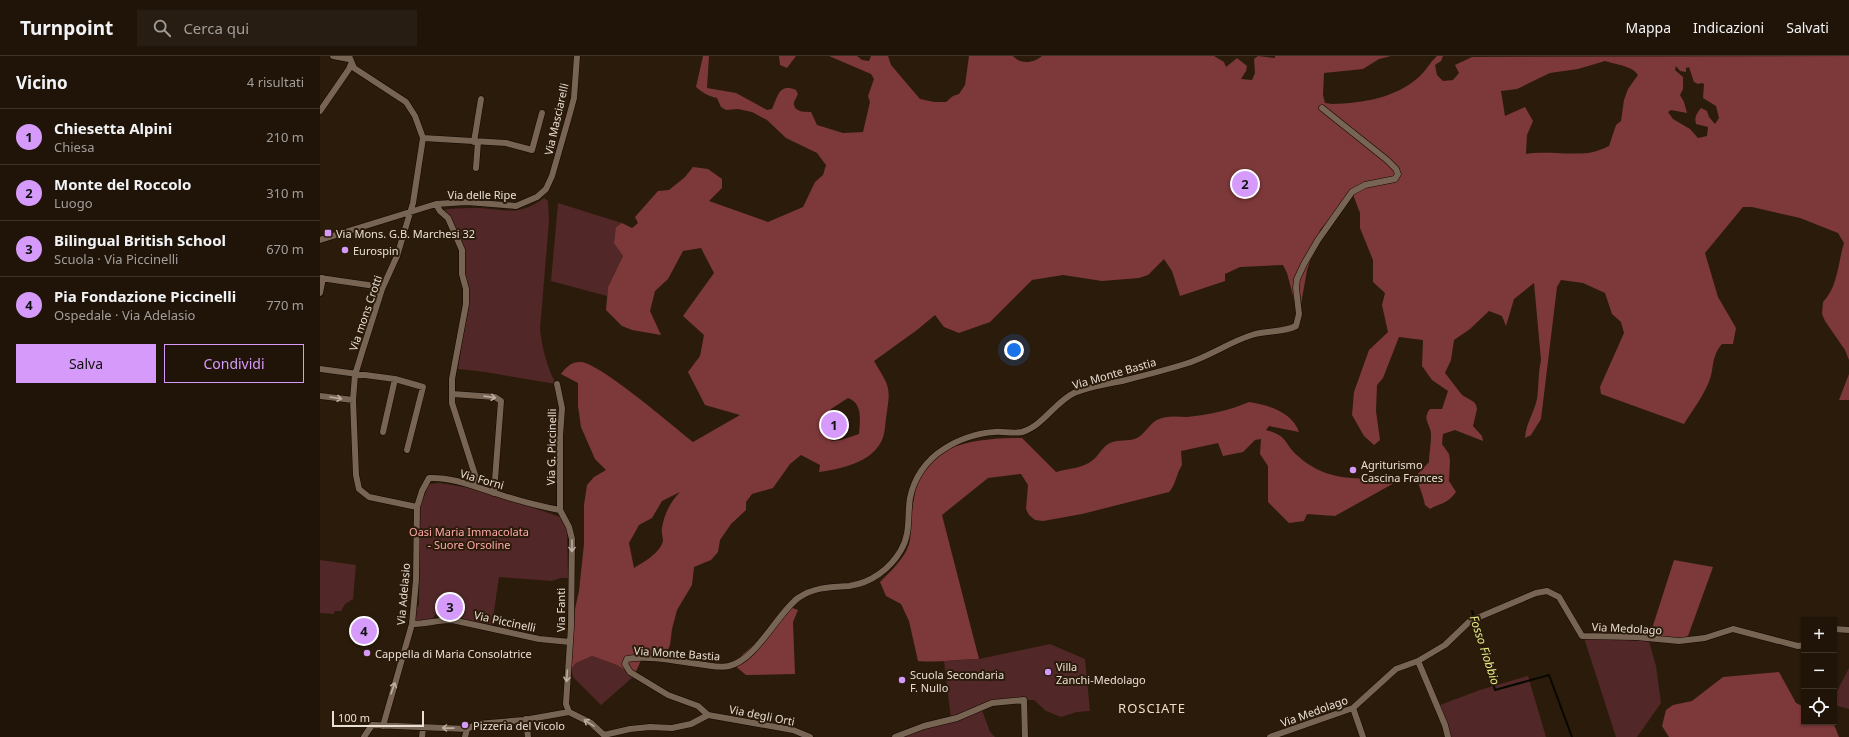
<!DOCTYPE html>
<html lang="it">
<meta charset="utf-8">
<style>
body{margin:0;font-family:"Noto Sans",sans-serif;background:#281d12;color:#f1f3f6}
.controls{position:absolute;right:12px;bottom:12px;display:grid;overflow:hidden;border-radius:0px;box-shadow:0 1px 3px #0004}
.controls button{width:36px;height:36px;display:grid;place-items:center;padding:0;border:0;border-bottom:1px solid #3d3329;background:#201408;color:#f1f3f6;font:20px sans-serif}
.scale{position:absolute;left:12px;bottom:10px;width:92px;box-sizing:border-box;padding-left:4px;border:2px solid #eadfd5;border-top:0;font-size:11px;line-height:14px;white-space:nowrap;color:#eadfd5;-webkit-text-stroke:3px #2b1b0b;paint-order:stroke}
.you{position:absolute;left:694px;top:294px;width:14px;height:14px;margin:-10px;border:3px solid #fff;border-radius:50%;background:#1a73e8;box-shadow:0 0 0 6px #1a73e833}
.badge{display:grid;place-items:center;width:26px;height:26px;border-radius:50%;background:#d69bfa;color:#111;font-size:13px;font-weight:700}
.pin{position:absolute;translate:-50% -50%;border:2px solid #fff;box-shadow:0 1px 4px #0006}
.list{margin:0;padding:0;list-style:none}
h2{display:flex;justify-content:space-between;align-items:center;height:52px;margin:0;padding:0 16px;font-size:17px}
h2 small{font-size:13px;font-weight:400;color:#a29e9c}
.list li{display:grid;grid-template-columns:26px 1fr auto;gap:12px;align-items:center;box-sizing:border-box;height:56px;padding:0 16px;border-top:1px solid #3d3329}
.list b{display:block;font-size:15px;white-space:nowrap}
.list p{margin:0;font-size:13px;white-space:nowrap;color:#a29e9c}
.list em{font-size:13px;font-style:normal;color:#a29e9c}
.actions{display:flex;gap:8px;padding:12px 16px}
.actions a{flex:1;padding:9px 0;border:1px solid #d69bfa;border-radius:0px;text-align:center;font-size:14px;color:#d69bfa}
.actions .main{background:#d69bfa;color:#111}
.icon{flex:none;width:22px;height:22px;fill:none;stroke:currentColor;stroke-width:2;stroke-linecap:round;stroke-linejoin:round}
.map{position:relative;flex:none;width:1529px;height:681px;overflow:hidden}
header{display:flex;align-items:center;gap:24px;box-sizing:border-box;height:56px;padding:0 20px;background:#201408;border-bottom:1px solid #3d3329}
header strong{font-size:19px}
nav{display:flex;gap:22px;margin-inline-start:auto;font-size:14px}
.search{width:280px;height:36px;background:#281d12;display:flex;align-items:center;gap:10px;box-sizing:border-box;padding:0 14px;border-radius:0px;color:#a29e9c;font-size:15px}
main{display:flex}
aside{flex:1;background:#201408}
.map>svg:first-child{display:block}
.green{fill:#512727}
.forest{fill:#7d383a;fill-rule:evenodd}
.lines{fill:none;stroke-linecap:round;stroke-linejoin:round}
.stream{stroke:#070800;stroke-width:2}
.minor-casing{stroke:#130600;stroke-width:7}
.minor{stroke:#776452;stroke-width:6}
.oneway{stroke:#bcaea1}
.poi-dot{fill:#d69bfa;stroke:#2b1b0b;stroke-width:1.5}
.labels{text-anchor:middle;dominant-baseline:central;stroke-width:4;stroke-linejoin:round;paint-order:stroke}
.street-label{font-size:11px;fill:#eadfd5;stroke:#2b1b0b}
.poi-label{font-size:11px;fill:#eadfd5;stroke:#2b1b0b;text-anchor:start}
.park-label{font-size:11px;fill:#ffaaa9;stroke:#2b1b0b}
.water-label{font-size:12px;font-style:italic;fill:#e4ea85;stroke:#2b1b0b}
.quarter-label{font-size:13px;letter-spacing:1px;fill:#f2dcc7;stroke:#2b1b0b}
</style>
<header>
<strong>Turnpoint</strong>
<div class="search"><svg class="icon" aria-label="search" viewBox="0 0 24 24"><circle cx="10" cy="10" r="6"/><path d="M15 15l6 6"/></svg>Cerca qui</div>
<nav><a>Mappa</a><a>Indicazioni</a><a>Salvati</a></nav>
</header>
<main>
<aside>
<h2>Vicino<small>4 risultati</small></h2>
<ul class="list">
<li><span class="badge">1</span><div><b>Chiesetta Alpini</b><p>Chiesa</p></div><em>210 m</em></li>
<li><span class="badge">2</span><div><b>Monte del Roccolo</b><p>Luogo</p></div><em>310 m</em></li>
<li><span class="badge">3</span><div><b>Bilingual British School</b><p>Scuola · Via Piccinelli</p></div><em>670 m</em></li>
<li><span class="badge">4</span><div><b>Pia Fondazione Piccinelli</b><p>Ospedale · Via Adelasio</p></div><em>770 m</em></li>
</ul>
<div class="actions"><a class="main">Salva</a><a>Condividi</a></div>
</aside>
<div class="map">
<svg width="1529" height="681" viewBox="0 0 1529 681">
<rect width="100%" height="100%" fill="#2b1b0b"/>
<!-- green -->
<path class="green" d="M224 142 228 145 229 165 220 273C222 292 227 311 236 328L165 316 138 313 148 249 145 227 144 196 122 154C134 152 147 152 159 152 187 154 200 160 224 142Z
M238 147 302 167 296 171 303 200 288 231 287 240 231 225Z
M120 427 162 434 243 462 247 471 248 522H241L232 525 179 521 172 569 119 559H115L112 564H95V554L99 549 100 450 109 428Z
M0 504 36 509 33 543 25 548 21 555H15L14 558 0 557Z
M1264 582 1329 585 1336 610 1341 647 1317 681H1296Z
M730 588 765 603 770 655 757 656 741 661 726 655 714 644H704L672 647 631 663 624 605 659 603Z
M272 600 297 609 314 620 281 649 253 621 251 613 256 607Z
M1529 612V653L1514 649V641Z
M1208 620 1226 681H1130L1120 649 1160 634Z
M662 654 670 676 675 681H578Z"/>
<!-- forest -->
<path class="forest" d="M383 0H389L387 32 416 37 447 54 452 53C458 40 459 27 476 34L478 38 474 46C473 56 483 56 491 56L497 69 523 77 543 76 550 46 548 40 554 23 551 18 509 0H537L542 4 549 5 551 0H568L571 9 600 43 614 46H626L633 40 639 38 645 29 649 0H693C701 9 714 7 722 0H894L904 6 906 11 917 2 927 10 926 15 921 23 932 24 935 17 934 3 938 0 955 2V0H1071L1059 3 1043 13 1004 17 1003 39 1005 47 1012 48C1044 47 1075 42 1099 21 1106 15 1110 6 1117 0H1123L1121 5 1115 9 1117 19 1123 25 1133 24 1139 17 1135 9 1152 1 1529 0V304L1525 294 1505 265 1502 258 1503 246C1518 231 1518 206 1524 187L1518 177 1480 162 1432 151H1423L1385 197 1398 241 1416 272 1413 288H1402C1390 302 1395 313 1388 328 1382 342 1372 355 1364 368L1281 338 1280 331 1304 277 1301 266 1292 258 1285 237 1263 227 1241 224 1237 231 1221 363 1211 379 1205 382C1206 367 1214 357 1217 343 1219 330 1218 317 1221 304L1214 227 1194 243 1186 270 1182 260 1169 255 1150 273 1134 284 1131 304 1125 317 1142 339 1154 346 1156 349 1157 353 1153 370 1162 380 1163 385 1135 374 1123 378 1122 388 1129 398 1130 405 1129 425 1136 436C1126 449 1122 446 1110 453L1105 449C1103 438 1098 430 1097 419L1109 406C1109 397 1111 389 1111 380 1112 369 1101 364 1110 353H1122L1128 335 1112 324 1102 310 1103 284 1079 281 1063 322 1057 329 1056 355 1060 384 1054 389 1044 380 1032 359 1034 336 1049 294 1068 276 1062 249 1065 237 1053 226V204L1040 172V157L1032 136 1000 174 987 214 980 254 976 251 967 217 963 209 920 211 905 218V225L860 240 852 215 844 203 828 219 819 222 782 225 743 219 712 224 670 266 639 277 624 271 615 259 597 274 554 305C570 332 571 330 566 362 565 370 565 379 561 386 550 407 520 413 499 416L500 409 481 399 470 408 453 432 432 438 426 446V454L411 468 400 484 398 496 391 504 374 511 372 529 357 554 352 573 350 589 344 603 322 602 314 620 297 609 272 600 256 607 251 613 255 553 259 535 264 488V449L267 429 274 421 286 414 275 403 261 371 258 350V327L241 318C246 311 252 305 261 306 281 308 353 370 373 386L420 359 385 349 368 316 380 300 384 279 363 260 394 217 381 192 363 195 348 223 335 235 330 255 341 279 312 274 302 270 286 254 288 231 303 200 294 187 296 171 302 167 312 172 318 167 315 161 338 135 349 134 365 121 373 111 388 113 402 123V132L389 145 448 166 483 151 495 126 503 119 506 109 497 97 466 82 447 64 432 56 418 53 406 54 401 51 397 42C388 40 383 37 376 31ZM1285 5C1294 8 1313 10 1318 19L1308 33 1304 44 1301 65 1296 69 1289 90C1283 93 1275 96 1268 97 1247 99 1226 95 1206 98L1207 79 1213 65 1205 51 1185 60 1181 35 1197 33 1230 17 1258 13ZM1356 10 1360 15 1366 16V12L1369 11 1374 26 1378 28 1382 27 1384 28 1383 42 1396 50 1399 62 1395 68 1389 61 1387 55 1381 52C1377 57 1374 61 1376 68L1388 71 1387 80 1378 82 1370 73 1353 63 1348 56 1351 54 1367 57 1364 46 1360 39 1363 33V21L1355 14ZM528 342C543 347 540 365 539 378L521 384 512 385 504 378 506 367 511 353ZM360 436C350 446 344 459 342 472 341 476 343 481 343 485 340 497 324 506 314 512L309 487 319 469 332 462 342 445Z
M459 0H476L467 12 460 9Z
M1529 318V344H1519Z
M929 346C948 349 972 356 979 376L949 370 946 374C969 380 963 387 978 400 1005 425 1038 424 1073 421L1076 426 1015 460 987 458 984 465 969 467 948 446V410L940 398 941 383 935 384 923 396 903 400 898 387 861 395 862 409C856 418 856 429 849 436L762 458 723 465 715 464 709 459 706 453 708 429 701 418 668 422 622 459 659 603C638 603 618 607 598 605L589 565 581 548 566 540 560 526C570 516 585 502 589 488 592 479 589 467 591 458 594 445 595 431 601 419 619 384 668 382 702 382L736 416C749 412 762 413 773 404 779 399 783 390 790 387 799 383 808 386 817 382 825 378 829 368 837 364 847 359 857 361 867 361 888 359 911 354 929 346Z
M1354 504 1393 511 1368 580 1359 585 1329 582Z
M467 550 478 554 473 566 475 618 426 619 414 609 423 598 436 587Z
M1459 616 1476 647 1484 651V666H1513L1519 681H1349L1342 670 1346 654 1353 649 1372 645 1403 621Z"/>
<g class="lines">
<!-- stream -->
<path class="stream" d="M1152 555 1175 634 1229 619 1252 681"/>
<!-- minor casing -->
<g class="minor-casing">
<path id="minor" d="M13 0 29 3
M29 0 34 12 86 46 95 60 103 82 93 147 77 200 62 233 43 293 35 319 33 344 36 419 39 433 49 441 97 451
M0 55 29 13 31 8
M103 82 186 87 212 94 222 57
M154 86 161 43
M156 112 158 86
M116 148 120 155 128 162 142 194V218L146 233V248L132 323V347L156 422V429
M0 184 116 148 147 146 196 150 217 141 226 133 232 120 250 57 254 42 257 0
M0 222 62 231
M0 237 3 222
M0 313 75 323 63 376
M75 323 103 331 87 394
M237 328 242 352 240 380V454
M132 338 175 341 181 345 174 437
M0 340 33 344
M240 454 249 471 252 483 251 571 246 648 249 656
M92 568C106 568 118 564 132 564L219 583 250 586
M1514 573 1529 574
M1098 605 1125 669 1128 681
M1033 652 1043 681
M206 663 208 681
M63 670 92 568 96 524 97 451 102 435 109 422C132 421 153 430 175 437 196 444 218 450 240 454
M284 679 310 673 330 671 352 672 371 668 388 659
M44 681 52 669 147 673 157 668 204 664 249 656 271 667 286 681
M102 681 103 672
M145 681 147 673
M490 681 473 674 388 659 378 650 348 639 310 616 305 608 307 603C332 599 359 606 385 609 392 610 401 612 409 610 436 604 457 558 478 542 494 531 511 531 529 530 551 527 570 513 581 494 591 477 587 460 590 442 594 422 606 404 624 393 637 384 657 377 674 376 683 375 693 378 702 376 723 370 735 346 754 337 770 330 789 328 806 324 826 319 846 314 865 308 889 301 909 286 932 279 947 274 963 277 976 270L979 258 976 232 977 223 984 208 998 184 1032 136 1045 129 1075 123 1078 118 1076 113 1067 104 1002 52
M575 681 604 670 637 662 672 647 704 644 705 681
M950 681 1033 652 1076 613 1098 605 1125 589 1150 565 1216 537 1227 535 1239 541 1262 580 1316 581 1359 585 1385 582 1413 573 1478 590 1484 589"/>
</g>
<!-- minor -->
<use href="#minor" class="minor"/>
</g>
<!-- one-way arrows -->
<defs><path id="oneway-shaft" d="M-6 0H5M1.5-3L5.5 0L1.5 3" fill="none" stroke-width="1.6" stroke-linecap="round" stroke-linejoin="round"/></defs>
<g class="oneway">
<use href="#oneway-shaft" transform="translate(170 341) rotate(8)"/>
<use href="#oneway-shaft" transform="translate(16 342) rotate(9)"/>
<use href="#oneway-shaft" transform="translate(252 490) rotate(90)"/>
<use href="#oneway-shaft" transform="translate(247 620) rotate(94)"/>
<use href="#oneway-shaft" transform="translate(73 632) rotate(-71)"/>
<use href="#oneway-shaft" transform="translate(269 667) rotate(-148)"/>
<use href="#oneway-shaft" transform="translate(128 672) rotate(-179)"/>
</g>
<!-- markers -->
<g class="poi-dot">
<rect x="4" y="173" width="8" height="8" rx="2"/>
<circle cx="25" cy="194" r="4"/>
<circle cx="1033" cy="414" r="4"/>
<circle cx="47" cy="597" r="4"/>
<circle cx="728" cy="616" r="4"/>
<circle cx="582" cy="624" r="4"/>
<circle cx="145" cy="669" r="4"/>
</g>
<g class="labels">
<!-- street labels -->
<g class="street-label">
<text transform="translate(236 63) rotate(-77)">Via Masciarelli</text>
<text x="162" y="138">Via delle Ripe</text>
<text transform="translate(45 257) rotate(-71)">Via mons Crotti</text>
<text transform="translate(794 317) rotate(-16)">Via Monte Bastia</text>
<text transform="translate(231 391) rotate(-89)">Via G. Piccinelli</text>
<text transform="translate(162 423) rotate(16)">Via Forni</text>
<text transform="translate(83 538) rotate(-85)">Via Adelasio</text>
<text transform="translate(240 554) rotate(-90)">Via Fanti</text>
<text transform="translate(185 565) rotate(12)">Via Piccinelli</text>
<text transform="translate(1307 572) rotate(3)">Via Medolago</text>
<text transform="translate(357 597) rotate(4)">Via Monte Bastia</text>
<text transform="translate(994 655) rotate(-20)">Via Medolago</text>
<text transform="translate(442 659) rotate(11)">Via degli Orti</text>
</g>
<!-- poi labels -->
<g class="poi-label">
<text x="16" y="177">Via Mons. G.B. Marchesi 32</text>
<text x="33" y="194">Eurospin</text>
<text x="1041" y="408">Agriturismo<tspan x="1041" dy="13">Cascina Frances</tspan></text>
<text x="55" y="597">Cappella di Maria Consolatrice</text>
<text x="736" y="610">Villa<tspan x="736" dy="13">Zanchi-Medolago</tspan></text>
<text x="590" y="618">Scuola Secondaria<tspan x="590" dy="13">F. Nullo</tspan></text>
<text x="153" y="669">Pizzeria del Vicolo</text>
</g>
<!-- park labels -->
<g class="park-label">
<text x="149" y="475">Oasi Maria Immacolata<tspan x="149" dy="13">- Suore Orsoline</tspan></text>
</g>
<!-- water labels -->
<g class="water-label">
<text transform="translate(1165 594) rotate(72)">Fosso Fiobbio</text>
</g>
<!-- quarter labels -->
<g class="quarter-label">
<text x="832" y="652">ROSCIATE</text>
</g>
</g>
</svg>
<div class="controls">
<button>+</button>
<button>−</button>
<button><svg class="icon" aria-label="locate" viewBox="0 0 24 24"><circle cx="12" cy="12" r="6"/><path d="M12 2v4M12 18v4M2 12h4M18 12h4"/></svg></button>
</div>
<div class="scale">100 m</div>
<div class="you"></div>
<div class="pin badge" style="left:514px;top:369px">1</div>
<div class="pin badge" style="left:925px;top:128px">2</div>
<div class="pin badge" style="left:130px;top:551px">3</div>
<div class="pin badge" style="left:44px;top:575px">4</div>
</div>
</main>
